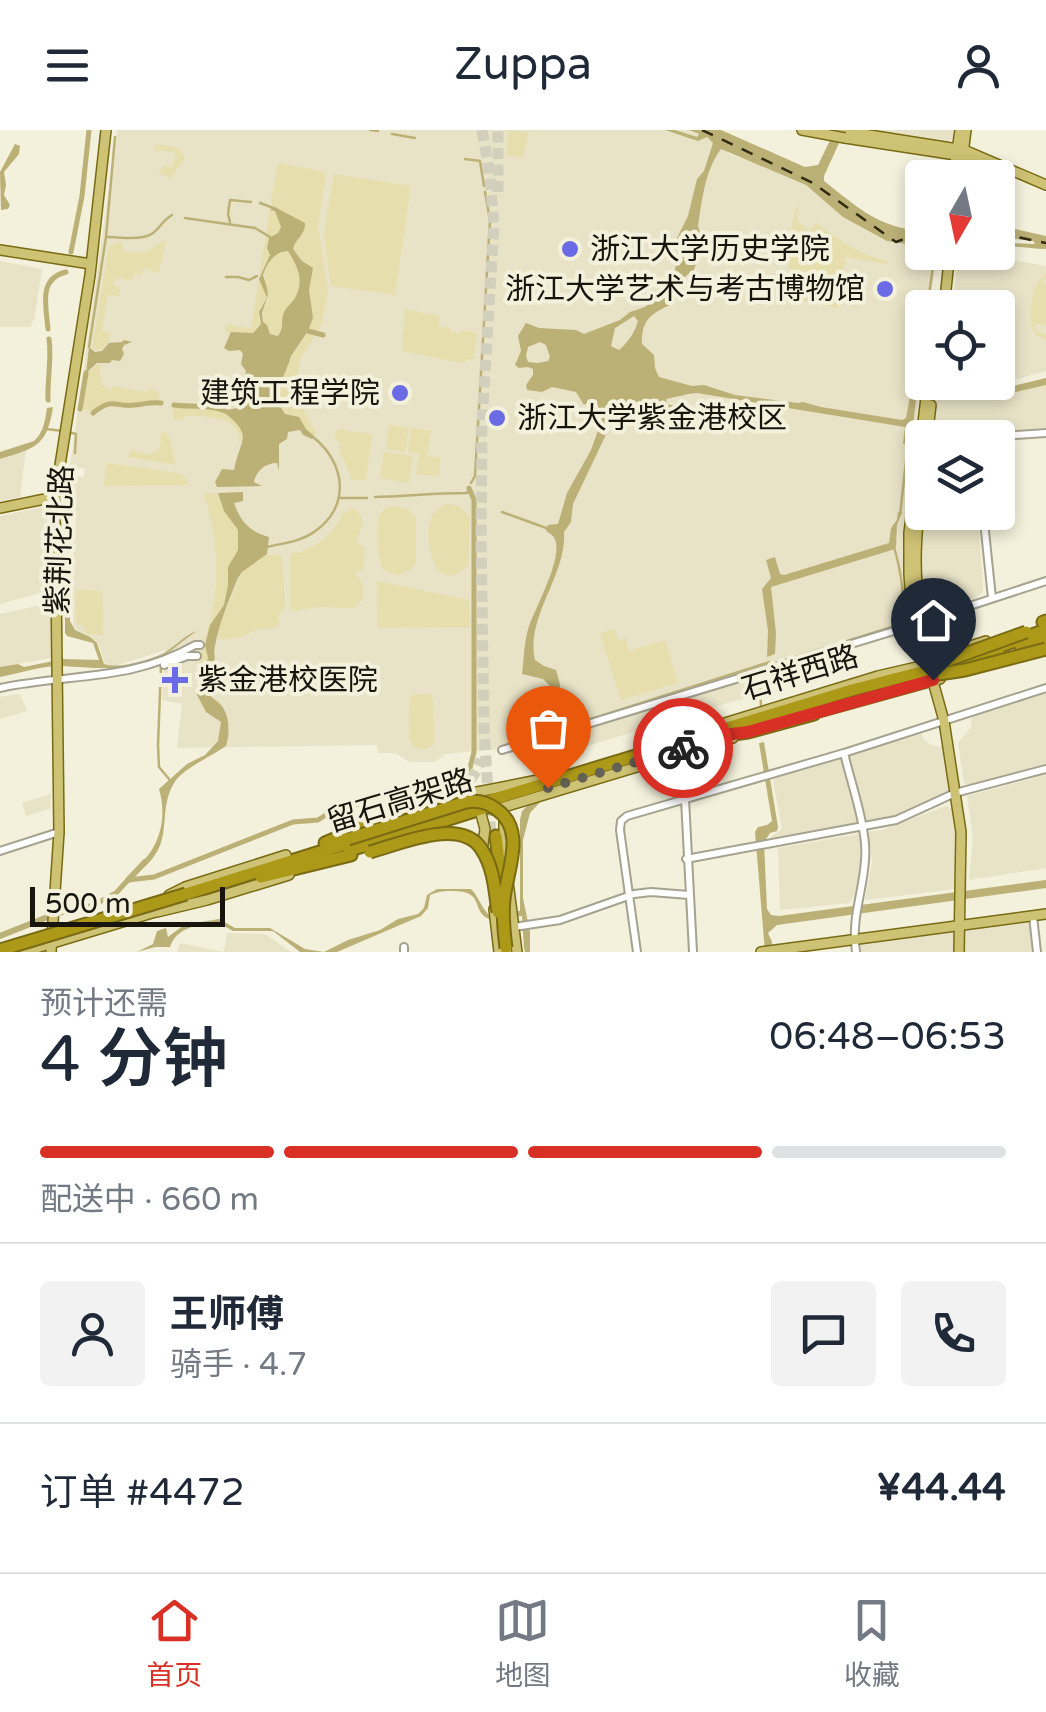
<!DOCTYPE html>
<html lang="zh">
<meta charset="utf-8">
<style>
body{margin:0;font-family:"Varela Round","Noto Sans SC",sans-serif;background:#f2f2f3;color:#1f2937;height:100vh;display:flex;flex-direction:column;font-size:38px;white-space:nowrap}
*{box-sizing:border-box;margin:0}
p{font-size:32px;color:#747a83}
.icon{flex:none;width:55px;height:55px;fill:none;stroke:currentColor;stroke-width:2;stroke-linecap:round;stroke-linejoin:round}
.map{position:relative;height:822px;overflow:hidden}
.side{display:flex;flex-direction:column;background:#fff;flex:1}
.side>*{flex:none}
.needle{width:65px;rotate:189deg}
.controls{position:absolute;left:905px;top:30px;display:grid;gap:20px}
.controls a{display:grid;place-items:center;width:110px;height:110px;border-radius:10px;background:#fff;box-shadow:0 5px 15px #0003;font-size:50px}
.scale{position:absolute;left:30px;bottom:25px;width:195px;box-sizing:border-box;padding-left:10px;border:5px solid #17150e;border-top:0;font-size:28px;line-height:35px;white-space:nowrap;color:#17150e;-webkit-text-stroke:8px #f3f0db;paint-order:stroke}
.pin{position:absolute;display:grid;place-items:center;width:85px;height:85px;color:#fff;margin:-102px -42px;border-radius:50% 50% 50% 0;rotate:-45deg;box-shadow:0 0 10px #0007}
.pin .icon{rotate:45deg}
.courier{position:absolute;display:grid;place-items:center;width:100px;height:100px;margin:-50px;border:8px solid #d93025;border-radius:50%;background:#fff;color:#222;box-shadow:0 2px 12px #0007}
.headline em{font-style:normal;font-weight:600}
.headline div{display:flex;flex-direction:column-reverse}
.headline{display:flex;align-items:center;justify-content:space-between;height:170px;padding:0 40px}
h1{font-size:65px;font-weight:600;line-height:75px}
.bar{display:grid;grid-template-columns:repeat(4,1fr);gap:15px 10px;align-content:center;height:120px;padding:0 40px}
.bar i{height:12px;border-radius:8px;background:#e0e1e3}
.bar .current{background:#d93025}
.bar p{grid-column:span 4}
.line{display:flex;align-items:center;gap:25px;padding:0 40px;border-top:2px solid #e0e1e3}
.line div{flex:1}
.round{display:grid;place-items:center;flex:none;width:105px;height:105px;border-radius:10px;background:#f2f2f3}
header{display:flex;justify-content:space-between;align-items:center;height:130px;padding:0 40px;background:#fff;font-size:45px;font-weight:600}
.tab-bar{display:flex;justify-content:space-around;align-items:center;height:140px;border-top:2px solid #e0e1e3;background:#fff;font-size:28px;color:#747a83}
.tab-bar a{display:grid;justify-items:center;gap:5px}
.tab-bar .current{color:#d93025}
.map>svg:first-child{display:block}
</style>
<header><svg class="icon" aria-label="menu" viewBox="0 0 24 24"><path d="M4 6h16M4 12h16M4 18h16"/></svg>Zuppa<svg class="icon" aria-label="person" viewBox="0 0 24 24"><circle cx="12" cy="8" r="4"/><path d="M4 21q1-7 8-7t8 7"/></svg></header>
<div class="map">
<svg width="1046" height="822" viewBox="0 0 1046 822">
<rect width="100%" height="100%" fill="#f3f0db"/>
<g fill="#e8e3c7">
<polygon points="117,0 689,0 711,9 731,25 768,37 806,55 843,87 913,115 922,113 922,122 936,123 930,177 922,178 922,240 913,316 922,316 922,382 978,383 983,459 982,463 979,466 911,491 907,495 498,619 445,624 435,632 409,632 395,623 378,623 377,615 177,618 182,574 162,570 166,520 114,536 105,534 99,515 93,509 73,498 73,398 76,396 75,370 63,365 64,352 69,345 84,347 85,339 70,336"/>
<polygon points="874,0 954,0 953,8 948,12"/>
<polygon points="1008,129 1046,136 1046,241 1002,253 991,253 998,252 998,178 952,178 958,131"/>
<polygon points="0,131 42,139 34,191 32,191 31,197 0,197"/>
<polygon points="1046,255 1046,298 939,304 931,301 936,265 943,260 995,267"/>
<polygon points="26,319 20,367 0,371 0,327"/>
<polygon points="47,376 48,461 0,474 0,386"/>
<polygon points="41,475 45,475 50,481 52,528 0,537 0,484"/>
<polygon points="750,549 751,566 555,626 558,612 564,604"/>
<polygon points="1046,560 1046,635 971,655 964,653 958,613 971,597 972,583"/>
<polygon points="20,564 27,581 0,589 0,567"/>
<polygon points="921,604 924,610 931,615 945,617 952,660 895,687 864,692 847,626"/>
<polygon points="842,625 858,693 771,710 771,707 782,699 772,646"/>
<polygon points="1046,645 1046,738 969,750 973,709 967,666"/>
<polygon points="51,664 50,679 26,686 22,673"/>
<polygon points="946,676 953,679 959,723 956,759 865,770 872,733 871,720 867,702 882,700"/>
<polygon points="859,704 861,733 857,759 850,773 780,780 778,718"/>
<polygon points="1025,791 1032,794 1035,822 861,822 861,815 864,812"/>
<polygon points="227,803 265,804 291,822 177,822 180,813 224,822"/>
</g>
<g fill="#e6deac">
<polygon points="509,0 529,3 523,27 509,26 506,23"/>
<polygon points="157,14 178,18 185,28 170,49 159,42 163,36 173,37 175,23 158,20 156,22 154,21"/>
<path d="M278,33L326,42L318,97L328,161L321,196L301,227L296,249L298,270L316,303L314,306L285,284L277,270C279,254 287,241 291,226L308,201L313,188L306,134L293,119L296,110L304,101L292,86L273,76L271,72Z"/>
<polygon points="334,44 411,56 395,165 331,156 324,103"/>
<path d="M796,76L798,77L797,91L810,100L816,93C839,110 859,125 888,131V134L846,127L838,178L800,170C781,142 790,106 796,76Z"/>
<polygon points="270,80 275,80 281,96 278,103 269,108 267,118 270,125 260,148 267,168 259,190 261,194 253,203 231,202 229,205 225,201 226,195 251,198"/>
<path d="M166,110L159,142L156,143L146,138L142,140L141,145L134,144L133,150L115,148L113,156L120,157L119,166L108,165L102,201L110,203L108,212L101,220H96L92,217L109,117L119,111L123,114V120C145,127 148,120 166,110Z"/>
<path d="M287,121C297,135 305,150 295,168C292,173 287,176 284,182C281,191 283,198 278,206L270,204L267,195L263,192V179L269,171C264,148 259,127 287,121Z"/>
<path d="M1046,143V148L1041,153L1046,154V195L1034,194L1037,201L1046,205V210L1035,204C1026,186 1031,156 1046,143Z"/>
<polygon points="405,179 439,186 438,196 450,198 450,202 461,204 462,200 477,203 474,228 461,233 402,221"/>
<path d="M99,234L101,236C99,246 100,257 111,262L112,256L146,262L148,259L158,261L160,272C149,271 144,273 134,274C115,277 111,264 93,282L82,279L87,243Z"/>
<path d="M172,276C183,278 216,277 223,281C227,284 237,294 241,298V314L239,313C242,285 204,286 184,286L183,290H174Z"/>
<polygon points="389,295 409,298 405,322 386,319"/>
<polygon points="411,298 431,301 427,326 441,328 439,346 416,344 419,324 408,322"/>
<polygon points="338,299 372,304 366,350 352,350 351,347 340,322 340,313 334,307"/>
<polygon points="161,302 168,304 176,335 129,327 130,320 150,325 160,318"/>
<polygon points="384,322 413,326 409,353 380,348"/>
<polygon points="107,333 183,344 189,355 104,356"/>
<path d="M206,363H218L224,381L238,400V420L227,443L228,455L224,475L211,492L208,528L200,542L197,539C202,518 210,497 213,476C220,439 216,401 204,365Z"/>
<path d="M443,375C456,373 463,377 470,389L468,435C435,470 422,409 432,386C435,380 438,379 443,375Z"/>
<path d="M392,376L408,379L416,389V432L412,439L398,445L383,440C378,430 375,399 379,387C382,379 385,379 392,376Z"/>
<path d="M351,379L357,380C367,392 361,399 356,411L365,419L363,439L355,443L363,454V470L354,478L319,477L290,481V425C317,417 333,407 344,381L347,382Z"/>
<polygon points="267,424 282,426 285,475 284,479 278,487 280,495 276,495 276,498 258,499 241,507 218,510 219,497 242,442"/>
<polygon points="377,451 469,470 470,497 378,498"/>
<polygon points="76,460 102,461 103,505 86,504 84,496 76,494"/>
<polygon points="614,499 618,510 625,509 629,521 665,510 678,553 621,570 600,503"/>
<path d="M415,564H430L433,569C432,583 436,602 433,615L425,619L415,618L409,609L410,567Z"/>
</g>
<g fill="#bbb177" fill-rule="evenodd">
<path d="M665,0H675L697,7L699,4L689,0H721L805,37L818,35L835,0H845L824,46V51C857,77 879,98 922,101V113L913,115L887,111L843,87L806,55L721,19C705,40 702,70 698,96L700,102L691,118L697,130L694,140L683,148L674,173C653,183 641,188 642,214L654,225L655,238L659,247L692,256L704,255L735,265L798,273L803,272L821,277L902,290L906,288L912,256L917,245H922V252L961,253L1001,259L1046,248V255L995,267L955,261L939,264L937,258L921,257L916,269L911,315L903,314L905,297L697,263C685,264 677,267 666,269L667,274L675,276L673,280L621,273L573,374L571,392L564,402C567,445 525,487 535,530L544,536L556,540L560,554V593L557,599L558,610L550,617L546,631L547,642L543,669L530,683L523,710V768L530,802V822H525L524,818L522,786C513,786 498,792 489,789C471,782 485,761 454,761C445,761 439,761 430,765L428,778L421,786L337,822H300L273,801H233L217,792C198,794 176,798 170,817H155L137,822L153,814L157,801L166,798L168,807L184,795L219,789L235,798H270L305,819L324,822L348,810L380,800L398,789L418,784L424,778L427,765L437,759H471C477,764 481,777 489,785L520,781V690L522,681L529,674L535,647L541,639L542,620L549,613L554,580L552,558L543,549L522,544C524,529 524,511 529,496C536,477 560,433 556,413C554,405 552,405 546,401L548,395L558,394L567,363L591,320L602,289L599,284L598,275L590,271L584,275L576,262L552,257L542,262L527,260L526,255L533,245V239L528,237L519,238L515,235L521,221L518,206L526,193L539,198L576,200L584,204L620,190L630,182L645,177L655,168L666,166L675,140L678,120L677,108L688,86L697,49L704,41L713,13L707,7L698,11ZM634,186L638,191C634,204 628,212 619,220L611,216L615,198ZM540,212L546,215L550,227L548,231L538,233L528,232L526,226L528,217Z"/>
<polygon points="15,14 20,16 19,24 4,42 6,55 4,65 10,75 8,79 1,80 0,42"/>
<path d="M273,76L305,93C306,104 295,109 293,119L302,131L313,138L309,160L313,188L308,201L291,226C287,241 278,254 277,271L285,284L299,287L306,299L314,306L312,309L303,305L300,300L288,302L287,309L279,314V341L277,333C265,333 256,341 254,352L262,356L217,357L215,352L222,339L234,340C240,308 254,307 225,283L226,280L238,278L246,241L241,234L243,224L240,220L229,221L224,218L231,202L253,203L261,194L259,182L267,168L259,149L270,125L267,118L269,108L278,103L281,97L275,81L270,80ZM288,121C297,136 305,150 295,168C292,173 287,176 284,182C280,191 285,196 278,206L270,204L267,195L263,192L262,183C268,163 271,169 263,145C267,133 274,122 288,121Z"/>
<path d="M998,95L1046,106V119C1029,119 1013,114 998,119V116L1012,113L1035,114L1033,111L998,107Z"/>
<polygon points="124,210 132,212 124,215 122,219 124,224 120,231 112,230 110,233 97,233 86,243 89,217 95,222 102,221 109,213 122,212"/>
<path d="M53,277C47,316 36,318 0,329V322L34,311C44,302 45,290 47,278Z"/>
<path d="M243,362V371L234,373C240,391 250,402 269,407L267,424L242,442L238,448C229,469 219,494 215,516C213,524 216,524 214,532C212,542 208,551 207,563C211,567 216,570 220,574C230,584 230,604 226,616C212,626 182,639 174,653C156,683 176,712 142,739L139,735C161,716 167,686 159,659L187,634L205,625L218,611L221,592L206,582L197,565L202,542L208,528L205,515L210,495L224,475L228,455V437L238,420V400L224,381L218,363Z"/>
<path d="M66,366L68,367L64,392L66,425L70,435V491L75,500L90,507L97,513L104,534C119,539 147,531 162,524C175,517 184,505 197,501C184,509 172,522 158,528C128,542 94,538 63,536C43,535 20,543 0,547V537L18,534L24,537L63,529L99,530L93,513L67,506L65,503V437L63,392Z"/>
<polygon points="898,382 902,382 897,395 896,417 892,420 771,457 776,503 775,524 767,527 768,501 762,459 771,448 766,430 775,427 780,444 784,445 889,413 891,398 897,390"/>
<polygon points="764,612 778,697 777,701 770,703 764,712 767,779 771,785 779,786 1046,750 1046,758 777,795 768,803 772,812 771,822 765,822 755,702 758,697 767,695 772,691 759,613"/>
</g>
<g fill="none" stroke-linecap="round" stroke-linejoin="round">
<g stroke="#bbb177" stroke-width="2.5">
<polyline points="370,0 378,1"/>
<polyline points="392,4 415,8"/>
<polyline points="465,29 480,31 484,56"/>
<polyline points="260,73 271,77"/>
<polyline points="185,88 255,98 270,107"/>
<polyline points="230,92 228,84 230,70 251,72"/>
<path d="M107,107C120,107 142,111 153,103C160,98 163,90 172,85"/>
<polyline points="226,147 238,147 249,150 257,146"/>
<polyline points="927,178 933,137"/>
<polyline points="89,217 106,107 115,7"/>
<polyline points="918,247 922,207"/>
<polyline points="46,299 63,301"/>
<polyline points="68,302 76,304 75,323"/>
<polyline points="471,353 475,346 490,90 485,62"/>
<path d="M375,367C406,366 435,363 467,363L469,358"/>
<polyline points="339,368 367,368"/>
<polyline points="474,370 476,371"/>
<polyline points="502,382 549,399"/>
<polyline points="900,385 908,314"/>
<path d="M267,417C283,413 300,412 314,402C351,377 346,333 313,307"/>
<polyline points="161,536 158,615 159,637 169,649"/>
<path d="M765,537L901,494C907,474 900,437 894,417"/>
<polyline points="760,542 761,579"/>
<polyline points="560,596 566,597 770,532"/>
</g>
<g stroke="#bbb177" stroke-width="5">
<polyline points="71,122 82,66 89,0"/>
<path d="M48,199C46,175 38,149 66,142"/>
<polyline points="308,201 323,205"/>
<path d="M48,270C47,249 52,230 49,209"/>
<path d="M174,275C189,277 214,275 225,281"/>
<polyline points="80,279 86,243"/>
<path d="M93,283C115,266 113,278 135,275C145,274 150,272 161,273"/>
<polyline points="56,784 94,775 116,763 128,750 154,747 293,692 318,690 329,683 374,669 411,653 454,648 470,638 474,622 474,370 469,358"/>
</g>
<g stroke="#bbb177" stroke-width="6">
<polyline points="128,750 145,732"/>
<polyline points="0,806 50,786"/>
</g>
<g stroke="#302b10" stroke-width="2.5" stroke-dasharray="12 10" stroke-linecap="butt">
<polyline points="702,0 813,53 896,112 904,109 922,108"/>
<polyline points="998,103 1046,113"/>
</g>
<g stroke="#d2cfbc" stroke-width="11" stroke-dasharray="11 5.5" stroke-linecap="butt">
<polyline points="482,0 490,47 494,96 482,290 481,406 484,600 491,707"/>
<polyline points="498,62 498,0"/>
<path d="M443,669C462,660 475,649 481,629"/>
</g>
<g stroke="#a5a28f" stroke-width="10">
<g id="minor">
<polyline points="970,308 1046,303"/>
<polyline points="983,382 992,468"/>
<polyline points="924,491 1046,451"/>
<polyline points="164,535 187,526 197,526"/>
<path d="M0,558C70,543 130,552 195,515H200"/>
<polyline points="502,620 917,494"/>
<path d="M844,623C851,653 868,700 865,730C863,763 851,787 856,822"/>
<polyline points="685,669 693,822"/>
<polyline points="0,721 59,702"/>
<polyline points="686,729 896,690 955,663 1046,639"/>
<polyline points="1033,786 1037,822"/>
<polyline points="514,797 560,790 634,764 651,762 689,765"/>
<polyline points="404,822 404,817"/>
<polyline points="637,822 620,700 621,691 627,686 844,623 1046,558"/>
</g>
</g>
<g stroke="#786b14" stroke-width="12">
<g id="major">
<polyline points="802,0 829,5"/>
<polyline points="838,0 964,20 1046,55"/>
<polyline points="845,8 956,25 998,41"/>
<polyline points="953,48 960,0"/>
<polyline points="960,48 966,0"/>
<polyline points="0,120 91,134"/>
<polyline points="944,178 950,122"/>
<polyline points="928,252 909,403 909,444 911,472 944,591 961,702 959,822"/>
<polyline points="927,308 931,275"/>
<path d="M922,350C918,391 912,435 920,476C923,494 929,512 933,530"/>
<polyline points="0,378 55,367"/>
<polyline points="810,585 940,549"/>
<polyline points="692,603 878,546 934,533 942,525 986,511"/>
<polyline points="437,674 472,663 538,650"/>
<polyline points="494,680 733,608"/>
<polyline points="481,684 485,699 482,721"/>
<polyline points="504,686 504,720 517,822"/>
<polyline points="169,765 185,757 286,725"/>
<polyline points="494,779 499,822"/>
<polyline points="157,782 207,770 289,745"/>
<polyline points="23,822 162,780"/>
<polyline points="51,822 59,702 55,367 90,145 106,0"/>
<polyline points="761,822 1046,784"/>
</g>
</g>
<g stroke="#786b14" stroke-width="15">
<g id="highway">
<polyline points="1043,492 1046,491"/>
<polyline points="1021,517 1046,510"/>
<polyline points="989,520 1046,500"/>
<polyline points="965,535 999,524"/>
<polyline points="726,605 748,602 814,584"/>
<polyline points="481,673 852,560 925,541"/>
<polyline points="496,706 503,767"/>
<polyline points="325,713 377,691 443,669"/>
<polyline points="350,720 490,676"/>
<polyline points="261,747 351,725"/>
<polyline points="186,764 358,710"/>
</g>
</g>
<use href="#minor" stroke="#fff" stroke-width="6"/>
<use href="#major" stroke="#cec274" stroke-width="9"/>
<use href="#highway" stroke="#ad9918" stroke-width="11"/>
<g stroke="#786b14" stroke-width="12" stroke-linecap="butt">
<polyline id="major-bridge" points="829,5 845,8"/>
</g>
<g stroke="#786b14" stroke-width="15" stroke-linecap="butt">
<g id="highway-bridge">
<polyline points="925,541 940,533 1026,502"/>
<polyline points="926,546 965,540 1046,519"/>
<path d="M348,709L466,672C477,670 487,672 496,679C527,700 507,740 504,769C502,785 504,802 506,818"/>
<path d="M370,722C400,714 462,686 482,720C494,738 495,762 498,782"/>
<polyline points="0,820 186,764"/>
</g>
</g>
<use href="#major-bridge" stroke="#cec274" stroke-width="9"/>
<use href="#highway-bridge" stroke="#ad9918" stroke-width="11"/>
</g>
<g fill="none" stroke-linecap="round" stroke-linejoin="round">
<polyline stroke="#646256" stroke-width="10" stroke-dasharray="0 18" points="548,658 683,618"/>
<polyline stroke="#d93025" stroke-width="12" points="683,618 724,605 748,602 933,550"/>
</g>
<g fill="#6b6ce5" stroke="#f3f0db" stroke-width="4">
<circle cx="570" cy="119" r="10"/>
<circle cx="885" cy="159" r="10"/>
<circle cx="400" cy="263" r="10"/>
<circle cx="497" cy="288" r="10"/>
<path d="M170 535h10v10h10v10h-10v10h-10v-10h-10v-10h10z"/>
</g>
<g text-anchor="middle" dominant-baseline="central" stroke-width="8" stroke-linejoin="round" paint-order="stroke">
<g font-size="30" fill="#17150e" stroke="#f3f0db" text-anchor="start">
<text x="590" y="119">浙江大学历史学院</text>
<text x="865" y="159" text-anchor="end">浙江大学艺术与考古博物馆</text>
<text x="380" y="263" text-anchor="end">建筑工程学院</text>
<text x="517" y="288">浙江大学紫金港校区</text>
<text x="198" y="550">紫金港校医院</text>
</g>
<g font-size="30" fill="#17150e" stroke="#f3f0db">
<text transform="translate(60 410) rotate(-88)">紫荆花北路</text>
<text transform="translate(800 543) rotate(-17)">石祥西路</text>
<text transform="translate(400 671) rotate(-17)">留石高架路</text>
</g>
</g>
</svg>
<div class="controls">
<a><svg class="needle" viewBox="-14 -14 28 28"><path d="M0-13l5 13h-10z" fill="#e53935"/><path d="M0 13l5-13h-10z" fill="#747a83"/></svg></a>
<a><svg class="icon" aria-label="locate" viewBox="0 0 24 24"><circle cx="12" cy="12" r="6"/><path d="M12 2v4M12 18v4M2 12h4M18 12h4"/></svg></a>
<a><svg class="icon" aria-label="layers" viewBox="0 0 24 24"><path d="M12 4l9 5-9 5-9-5zM3 14l9 5 9-5"/></svg></a>
</div>
<div class="scale">500 m</div>
<div class="pin" style="left:548px;top:658px;background:#ea580c"><svg class="icon" aria-label="bag" viewBox="0 0 24 24"><path d="M5 8h14l-1 12H6zM9 8a3 3 0 0 1 6 0"/></svg></div>
<div class="pin" style="left:933px;top:550px;background:#1f2937"><svg class="icon" aria-label="home" viewBox="0 0 24 24"><path d="M3 11l9-7 9 7M6 9v11h12V9"/></svg></div>
<div class="courier" style="left:683px;top:618px"><svg class="icon" aria-label="bike" viewBox="0 0 24 24"><circle cx="6" cy="16" r="4"/><circle cx="18" cy="16" r="4"/><path d="M6 16l4-8h5l3 8M10 8l3 8H6M13 5h3"/></svg></div>
</div>
<section class="side">
<div class="headline"><div><h1>4 分钟</h1><p>预计还需</p></div><em>06:48–06:53</em></div>
<div class="bar"><i class="current"></i><i class="current"></i><i class="current"></i><i></i><p>配送中 · 660 m</p></div>
<div class="line" style="height:180px"><a class="round"><svg class="icon" aria-label="person" viewBox="0 0 24 24"><circle cx="12" cy="8" r="4"/><path d="M4 21q1-7 8-7t8 7"/></svg></a><div><b>王师傅</b><p>骑手 · 4.7</p></div><a class="round"><svg class="icon" aria-label="chat" viewBox="0 0 24 24"><path d="M4 5h16v11H9l-5 4z"/></svg></a><a class="round"><svg class="icon" aria-label="phone" viewBox="0 0 24 24"><path d="M5 4h4l2 5-3 2q2 4 5 5l2-3 5 2v4C11 20 4 13 5 4z"/></svg></a></div>
<div class="line" style="height:130px"><div>订单 #4472</div><b>¥44.44</b></div>
</section>
<nav class="tab-bar">
<a class="current"><svg class="icon" aria-label="home" viewBox="0 0 24 24"><path d="M3 11l9-7 9 7M6 9v11h12V9"/></svg>首页</a>
<a><svg class="icon" aria-label="map" viewBox="0 0 24 24"><path d="M3 6l6-2 6 2 6-2v14l-6 2-6-2-6 2zM9 4v14M15 6v14"/></svg>地图</a>
<a><svg class="icon" aria-label="saved" viewBox="0 0 24 24"><path d="M7 4h10v16l-5-4-5 4z"/></svg>收藏</a>
</nav>
